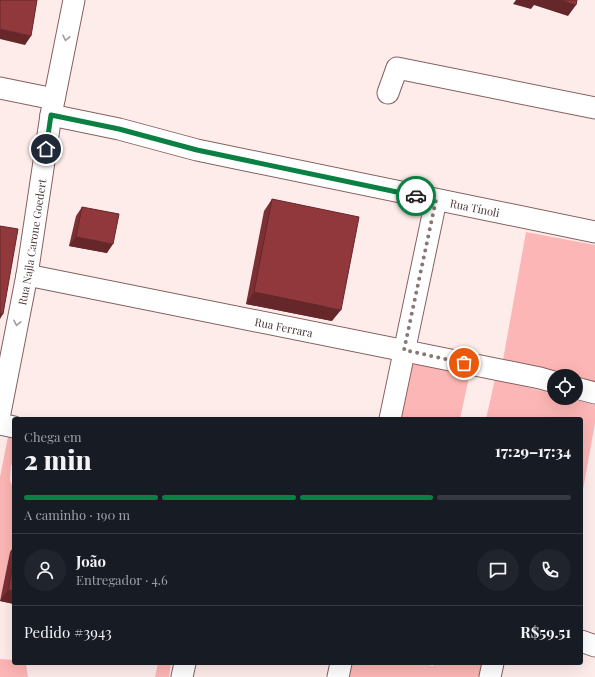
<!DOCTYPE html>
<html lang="pt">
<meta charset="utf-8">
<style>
body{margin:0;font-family:"Playfair Display",serif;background:#20242c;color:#f1f3f6;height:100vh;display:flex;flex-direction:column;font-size:15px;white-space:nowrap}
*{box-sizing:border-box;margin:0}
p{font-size:13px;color:#9ea1a6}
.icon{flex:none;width:22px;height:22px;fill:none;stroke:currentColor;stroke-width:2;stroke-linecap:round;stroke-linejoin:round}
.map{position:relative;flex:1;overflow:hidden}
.panel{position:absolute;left:12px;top:417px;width:571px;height:248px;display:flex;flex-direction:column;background:#171b24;border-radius:4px;box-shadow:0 4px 16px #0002}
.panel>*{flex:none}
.controls{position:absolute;left:547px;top:369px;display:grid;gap:8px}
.controls a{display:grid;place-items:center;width:36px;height:36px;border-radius:50%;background:#171b24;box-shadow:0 4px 16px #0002;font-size:20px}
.pin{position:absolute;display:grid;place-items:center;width:34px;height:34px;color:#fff;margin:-17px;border:2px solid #fff;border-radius:50%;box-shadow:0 1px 4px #0007}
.courier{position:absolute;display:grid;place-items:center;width:40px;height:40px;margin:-20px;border:3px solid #0b8043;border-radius:50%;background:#fff;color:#222;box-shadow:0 1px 5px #0007}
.overview em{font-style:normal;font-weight:800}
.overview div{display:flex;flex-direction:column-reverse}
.overview{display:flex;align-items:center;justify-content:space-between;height:68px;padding:0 12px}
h1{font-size:26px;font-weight:800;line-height:30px}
.bar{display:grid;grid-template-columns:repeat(4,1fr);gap:6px 4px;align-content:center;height:48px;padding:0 12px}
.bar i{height:5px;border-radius:3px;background:#363941}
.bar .active{background:#0b8043}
.bar p{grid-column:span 4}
.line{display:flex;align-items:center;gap:10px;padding:0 12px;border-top:1px solid #363941}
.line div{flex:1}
.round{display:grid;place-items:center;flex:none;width:42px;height:42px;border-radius:21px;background:#20242c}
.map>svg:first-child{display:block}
</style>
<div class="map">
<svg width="595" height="677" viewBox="0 0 595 677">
<rect width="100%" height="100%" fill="#feeceb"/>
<g fill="#fcb6b5">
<polygon points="526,232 595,245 595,388 576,382 576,376 561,376 550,371 503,360"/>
<polygon points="412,362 466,373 469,377 460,419 400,419"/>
<polygon points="495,379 554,394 554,398 568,398 595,405 595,423 581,501 581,419 486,419"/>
<polygon points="8,437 14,439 14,462 11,466 10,480 14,491 14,551 10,552 0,600 0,477"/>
<polygon points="0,659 14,660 14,663 26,664 28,677 0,677"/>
<polygon points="158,663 171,663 169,677 155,677"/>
<polygon points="352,663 419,663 433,666 434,663 485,663 482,677 349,677"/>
</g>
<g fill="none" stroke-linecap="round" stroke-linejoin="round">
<g stroke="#866060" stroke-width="23">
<g id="minor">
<polyline points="0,88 54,99"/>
<polyline points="388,93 397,68 595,108"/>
<path id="s1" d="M51,115L119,129L197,150L595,232"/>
<path id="s2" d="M27,275L540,378L554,382"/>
<polyline points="576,388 595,393"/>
<path id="s3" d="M0,413L27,275L51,115L74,0"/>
<polyline points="390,419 436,200"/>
<polyline points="0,424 14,427"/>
<polyline points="581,641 595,646"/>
<polyline points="182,677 185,663"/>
<polyline points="338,677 341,663"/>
<polyline points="490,677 493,663"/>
</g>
</g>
<use href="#minor" stroke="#fff" stroke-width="21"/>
</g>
<g fill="#7c3034">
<polygon points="272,199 332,321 246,304 264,211"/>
<polygon points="82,207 107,253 69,246 76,216"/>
<polygon points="14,546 14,604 0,601 10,552"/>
</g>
<g fill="#65272a">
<polygon points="516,0 560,0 576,5 568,16 534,5 531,9 513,4"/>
<polygon points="0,29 31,36 25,45 0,39"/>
<polygon points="76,237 113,244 107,253 69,246"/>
<polygon points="254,292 341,310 332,321 246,304"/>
<polygon points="0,314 3,314 0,319"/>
<polygon points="8,590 14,591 14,604 0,601"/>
</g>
<g fill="#90383c" stroke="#65272a">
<polygon points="0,0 37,0 31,36 0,29"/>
<polygon points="560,0 577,0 576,5"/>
<polygon points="272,199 359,217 341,310 254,292"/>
<polygon points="82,207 119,214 113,244 76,237"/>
<polygon points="0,226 18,229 3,314 0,314"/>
<polygon points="14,560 14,591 8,590"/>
</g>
<defs><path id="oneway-chevron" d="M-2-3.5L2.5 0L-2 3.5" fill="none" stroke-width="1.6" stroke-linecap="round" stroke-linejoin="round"/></defs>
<g stroke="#a49c9b">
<use href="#oneway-chevron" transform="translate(66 38) rotate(102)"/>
<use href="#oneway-chevron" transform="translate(17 323) rotate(102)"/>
</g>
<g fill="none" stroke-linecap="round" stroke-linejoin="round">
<polyline stroke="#887776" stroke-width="4" stroke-dasharray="0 7.2" points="416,196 436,200 404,350 464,363"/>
<polyline stroke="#0b8043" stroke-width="5" points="46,149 51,115 119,129 197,150 416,196"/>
</g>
<g text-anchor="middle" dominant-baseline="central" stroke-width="4" stroke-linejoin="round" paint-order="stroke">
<g font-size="11" fill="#493837" stroke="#feeceb">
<text stroke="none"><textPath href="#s1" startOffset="434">Rua Tínoli</textPath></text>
<text stroke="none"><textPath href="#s3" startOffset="174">Rua Najla Carone Goedert</textPath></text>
<text stroke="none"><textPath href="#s2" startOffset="262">Rua Ferrara</textPath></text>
</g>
</g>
</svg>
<div class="controls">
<a><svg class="icon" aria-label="locate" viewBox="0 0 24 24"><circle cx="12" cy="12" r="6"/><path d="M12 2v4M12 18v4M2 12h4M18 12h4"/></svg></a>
</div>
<div class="pin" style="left:464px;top:363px;background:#ea580c"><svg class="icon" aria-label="bag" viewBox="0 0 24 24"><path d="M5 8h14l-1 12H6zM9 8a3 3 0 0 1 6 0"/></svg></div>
<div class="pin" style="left:46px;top:149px;background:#1f2937"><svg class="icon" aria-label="home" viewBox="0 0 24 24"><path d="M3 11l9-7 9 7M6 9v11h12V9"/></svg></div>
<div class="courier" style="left:416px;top:196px"><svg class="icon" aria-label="car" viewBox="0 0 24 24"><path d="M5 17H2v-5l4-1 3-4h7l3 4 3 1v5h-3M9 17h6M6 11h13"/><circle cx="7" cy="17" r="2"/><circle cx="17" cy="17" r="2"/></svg></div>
<section class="panel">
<div class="overview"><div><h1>2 min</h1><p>Chega em</p></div><em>17:29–17:34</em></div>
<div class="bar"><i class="active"></i><i class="active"></i><i class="active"></i><i></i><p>A caminho · 190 m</p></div>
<div class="line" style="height:72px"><a class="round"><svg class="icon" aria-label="person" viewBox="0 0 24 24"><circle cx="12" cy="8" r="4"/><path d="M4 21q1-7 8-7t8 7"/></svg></a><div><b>João</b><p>Entregador · 4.6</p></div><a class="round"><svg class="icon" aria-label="chat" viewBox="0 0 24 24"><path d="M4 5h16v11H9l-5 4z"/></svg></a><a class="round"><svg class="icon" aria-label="phone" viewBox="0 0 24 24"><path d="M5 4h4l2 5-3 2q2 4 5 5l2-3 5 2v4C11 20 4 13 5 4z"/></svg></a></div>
<div class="line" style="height:52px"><div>Pedido #3943</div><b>R$59.51</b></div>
</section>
</div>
